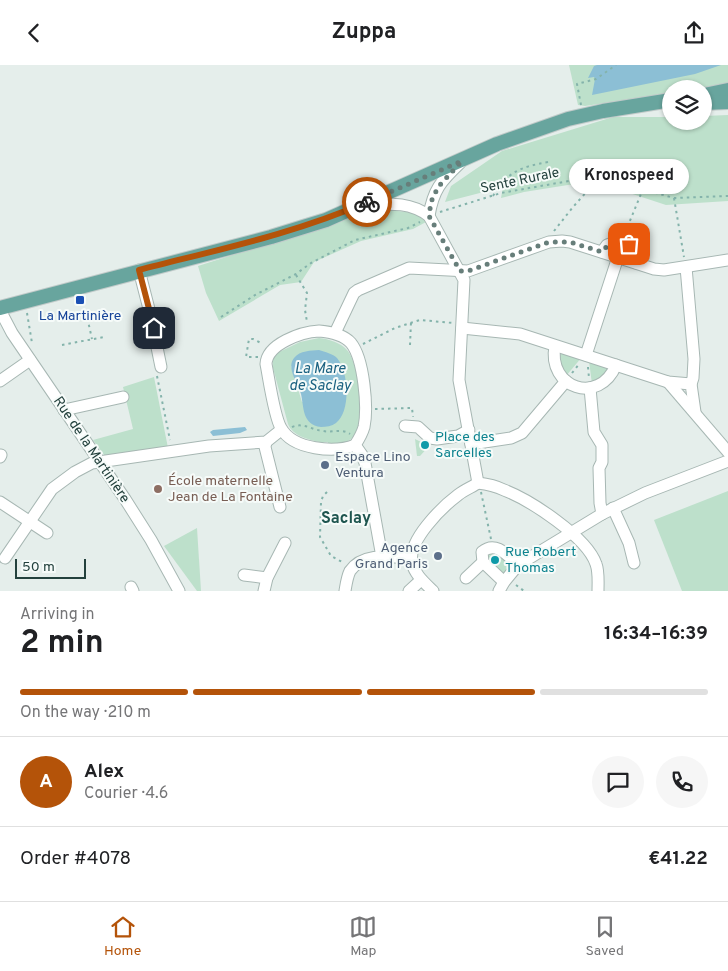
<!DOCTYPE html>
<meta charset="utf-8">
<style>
body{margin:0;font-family:Overpass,sans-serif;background:#f6f6f6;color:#202124;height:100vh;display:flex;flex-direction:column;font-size:19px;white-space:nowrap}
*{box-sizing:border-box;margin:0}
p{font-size:16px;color:#757577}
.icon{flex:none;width:28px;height:28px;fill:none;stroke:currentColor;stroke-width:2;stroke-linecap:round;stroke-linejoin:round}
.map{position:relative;height:526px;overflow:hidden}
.panel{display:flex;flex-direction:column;background:#fff;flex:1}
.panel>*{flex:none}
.controls{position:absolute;left:662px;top:15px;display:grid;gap:10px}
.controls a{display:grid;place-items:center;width:50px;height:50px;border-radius:50%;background:#fff;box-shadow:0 1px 4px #0004;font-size:25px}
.scale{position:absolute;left:15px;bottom:12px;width:71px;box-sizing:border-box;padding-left:5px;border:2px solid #23413d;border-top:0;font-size:14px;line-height:18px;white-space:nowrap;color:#23413d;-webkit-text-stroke:4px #f6fbf9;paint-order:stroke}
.pin{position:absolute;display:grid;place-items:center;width:42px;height:42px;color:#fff;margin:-21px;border-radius:10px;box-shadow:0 2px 8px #0006}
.courier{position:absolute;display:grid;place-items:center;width:50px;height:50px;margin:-25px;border:4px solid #b45309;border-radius:50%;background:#fff;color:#222;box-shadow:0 1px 6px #0007}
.bubble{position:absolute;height:35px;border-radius:18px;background:#fff;box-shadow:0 1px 4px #0004;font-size:16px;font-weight:700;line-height:35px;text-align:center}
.overview em{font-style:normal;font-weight:700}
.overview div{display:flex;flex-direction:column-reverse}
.overview{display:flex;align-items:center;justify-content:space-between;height:85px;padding:0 20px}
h1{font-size:32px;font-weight:700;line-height:38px}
.bar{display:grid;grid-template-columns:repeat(4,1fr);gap:8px 5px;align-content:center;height:60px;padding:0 20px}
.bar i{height:6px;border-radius:4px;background:#e0e0e0}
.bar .selected{background:#b45309}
.bar p{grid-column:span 4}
.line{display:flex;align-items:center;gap:12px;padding:0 20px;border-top:1px solid #e0e0e0}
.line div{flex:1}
.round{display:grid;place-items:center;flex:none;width:52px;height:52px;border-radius:26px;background:#f6f6f6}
header{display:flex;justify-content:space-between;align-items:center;height:65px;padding:0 20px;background:#fff;font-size:22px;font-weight:700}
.tabs{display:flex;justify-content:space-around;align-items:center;height:70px;border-top:1px solid #e0e0e0;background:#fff;font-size:14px;color:#757577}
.tabs a{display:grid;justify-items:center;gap:2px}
.tabs .selected{color:#b45309}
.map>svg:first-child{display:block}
</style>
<header><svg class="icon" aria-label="back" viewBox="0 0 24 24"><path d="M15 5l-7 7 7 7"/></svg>Zuppa<svg class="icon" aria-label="share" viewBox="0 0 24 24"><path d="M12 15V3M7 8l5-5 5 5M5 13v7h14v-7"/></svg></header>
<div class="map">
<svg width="728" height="526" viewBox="0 0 728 526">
<rect width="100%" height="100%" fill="#e5eeeb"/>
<g fill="#bde0cb" fill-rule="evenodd">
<polygon points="569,0 728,0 728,19 698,24 671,24 671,28 585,41 578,40"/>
<polygon points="728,50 728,136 666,140 593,116 524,127 501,133 503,122 445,137 451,121 502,86 613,52 671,52 671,56 704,56 704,51"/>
<polygon points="388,145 415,148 426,157 413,164 361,176 314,197 301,217 280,220 219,256 206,228 198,201 355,151"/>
<path d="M319,273C329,274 341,278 347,285C360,300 367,361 351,374C345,379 336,378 328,379V377H324L323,378C311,375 293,372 288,359L273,303V292L275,289L300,277ZM291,301H341L346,325L302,337Z"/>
<polygon points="559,286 582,292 566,311 558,303"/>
<polygon points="589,296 613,302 592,319"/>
<polygon points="154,312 168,383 105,391 93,375 133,364 123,322"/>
<polygon points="415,374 429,381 420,391 417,391"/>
<polygon points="728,426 728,526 682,526 654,455"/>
<polygon points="197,463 201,526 197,526 164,481"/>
<polygon points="495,484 513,500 503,512 484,492"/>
</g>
<g fill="#8cbfd5">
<polygon points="597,0 721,0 695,9 592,30 595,14 594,12 588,13 594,1"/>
<path d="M319,285C325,287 333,289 337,293C349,307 351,347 336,358C332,361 326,362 321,362C302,360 304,342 301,329C298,318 286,303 294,293C300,285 311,286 319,285Z"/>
<polygon points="245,362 247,365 240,368 213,371 210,367 213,365"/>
</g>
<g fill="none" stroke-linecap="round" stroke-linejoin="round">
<g stroke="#a7b7b3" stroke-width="13">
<g id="minor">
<path d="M364,140C388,139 409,136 429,151L464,215L459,315L478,418"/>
<path d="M429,151C433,125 441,116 460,98"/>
<path d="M602,187L607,180C627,172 632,178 636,198"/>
<polyline points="686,202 694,294 693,313 691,319"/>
<polyline points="139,205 150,248 161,302"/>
<polyline points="0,245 12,268 125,434 151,475 179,526"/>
<polyline points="462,263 520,269 668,317 691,319 695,347"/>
<path d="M319,266C330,267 343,269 351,278C364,294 368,343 364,362C362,369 359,374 355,380C335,388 293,385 281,363C274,351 269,314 266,299C267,279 301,267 319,266Z"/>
<polyline points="335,268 354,228 358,225 409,203 468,206 549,177 562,176 570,177 654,204 664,205 728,195"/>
<path d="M555,281C547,323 599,341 616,300"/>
<polyline points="586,290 618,192"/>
<polyline points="0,316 30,295"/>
<polyline points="668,317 728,387"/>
<polyline points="590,323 594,367 602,380 602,397 599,403 600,438 602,449"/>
<polyline points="64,345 123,332"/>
<polyline points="405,361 418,362 430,373 437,374 458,371 469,365"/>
<polyline points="266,377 265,382 280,442"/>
<polyline points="471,379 511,373 522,368 566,316"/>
<polyline points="355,380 362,390 365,398 382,492"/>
<polyline points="0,392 1,390"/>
<polyline points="0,437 47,468"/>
<polyline points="613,443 629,478 634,498"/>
<polyline points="5,493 52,424 75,407 92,398 209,381 266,377 281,365"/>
<polyline points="244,510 267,513"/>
<polyline points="466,513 483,497"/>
<path d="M504,517L483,497L482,487C496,475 508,491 518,500"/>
<polyline points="131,522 133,526"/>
<polyline points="264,526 267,513 285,478"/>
<path d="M345,526C346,520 347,512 350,506C363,487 392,492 411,493"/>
<polyline points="409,526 421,515"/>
<path d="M433,526C425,518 415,510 412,498C407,476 442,442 458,430C464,425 472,422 478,418C487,419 496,421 504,425C530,435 587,472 596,499C599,507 598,517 598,526"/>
<polyline points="499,526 504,517 518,500 602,449 645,428 728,396"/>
</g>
</g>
<g stroke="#c1cac9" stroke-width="16">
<g id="major">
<polyline points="704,30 728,25"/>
<polyline points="704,38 728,37"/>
<polyline points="0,243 271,172 326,155 497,79 568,54 603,46 671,35"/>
</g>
</g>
<g stroke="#84b3ab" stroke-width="2" stroke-dasharray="2.5 4" stroke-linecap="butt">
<polyline points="581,40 577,19 596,14 616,0"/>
<path d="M493,131C508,106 521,102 548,97"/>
<polyline points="674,133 684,192"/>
<polyline points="440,147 501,128 586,113 613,116 674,133 728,131"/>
<polyline points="554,166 573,142 598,114"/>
<polyline points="625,168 643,124"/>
<polyline points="296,210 307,228 305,245 307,257"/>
<polyline points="86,247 92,274"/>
<polyline points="27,248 32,278"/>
<polyline points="221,252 255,230 296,209 311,198 355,175 408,163 420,157"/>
<polyline points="363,279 395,263 420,255 453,258"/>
<polyline points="62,280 104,272"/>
<polyline points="410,280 411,257"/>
<polyline points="258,292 246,292 249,274 253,274 263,279"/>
<polyline points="588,302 589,313"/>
<polyline points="572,308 580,298"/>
<polyline points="157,311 170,375"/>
<polyline points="375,344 412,343 413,352"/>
<path d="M292,362C303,357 312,365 323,366C333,368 341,363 350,369"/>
<polyline points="327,427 323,431 321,437 320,472 331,491 344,498"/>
<polyline points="481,427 491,474"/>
<polyline points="516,520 524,526"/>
</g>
<use href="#minor" stroke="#fff" stroke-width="11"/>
<use href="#major" stroke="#68a59e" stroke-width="14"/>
</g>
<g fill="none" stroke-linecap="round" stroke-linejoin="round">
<path stroke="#677e7a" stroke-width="5" stroke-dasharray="0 9" d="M367,137L462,96L438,122L431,137L429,151L460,206H468L549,177H570L602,187C609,177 618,174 629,179"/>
<path stroke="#b45309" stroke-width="6" d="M154,263L139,205C216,185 294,169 367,137"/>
</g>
<rect fill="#1a4fb4" stroke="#f6fbf9" stroke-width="2" x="75" y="230" width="10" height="10" rx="2.5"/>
<g fill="#0f9aa8" stroke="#f6fbf9" stroke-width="2">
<circle cx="425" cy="380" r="5"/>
<circle cx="495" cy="495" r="5"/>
</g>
<g fill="#5c6f8a" stroke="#f6fbf9" stroke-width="2">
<circle cx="325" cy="400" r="5"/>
<circle cx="438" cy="491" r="5"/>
</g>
<circle fill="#8d6e63" stroke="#f6fbf9" stroke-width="2" cx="158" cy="424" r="5"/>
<g text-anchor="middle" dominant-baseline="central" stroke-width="4" stroke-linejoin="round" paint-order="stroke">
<g font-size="14" fill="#23413d" stroke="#f6fbf9">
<text transform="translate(520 116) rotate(-12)">Sente Rurale</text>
<text transform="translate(91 385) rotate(56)">Rue de la Martinière</text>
</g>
<g font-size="14" fill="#164399" stroke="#f6fbf9">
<text x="80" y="251">La Martinière</text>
</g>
<g font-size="14" fill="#0d838f" stroke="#f6fbf9" text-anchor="start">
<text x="435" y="372">Place des<tspan x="435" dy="16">Sarcelles</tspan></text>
<text x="505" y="487">Rue Robert<tspan x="505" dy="16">Thomas</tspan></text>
</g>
<g font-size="14" fill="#4e5e75" stroke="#f6fbf9" text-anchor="start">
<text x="335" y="392">Espace Lino<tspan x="335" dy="16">Ventura</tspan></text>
<text x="428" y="483" text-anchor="end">Agence<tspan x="428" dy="16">Grand Paris</tspan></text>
</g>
<g font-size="14" fill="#785e54" stroke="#f6fbf9" text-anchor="start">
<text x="168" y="416">École maternelle<tspan x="168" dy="16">Jean de La Fontaine</tspan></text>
</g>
<g font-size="15" font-style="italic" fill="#1a6180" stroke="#f6fbf9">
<text x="320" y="304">La Mare<tspan x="320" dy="17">de Saclay</tspan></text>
</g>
<g font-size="16" font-weight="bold" fill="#1e554f" stroke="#f6fbf9">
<text x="346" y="454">Saclay</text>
</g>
</g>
</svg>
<div class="controls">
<a><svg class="icon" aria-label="layers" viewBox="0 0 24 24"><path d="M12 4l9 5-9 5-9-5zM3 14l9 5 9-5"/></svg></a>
</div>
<div class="scale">50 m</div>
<div class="pin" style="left:629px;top:179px;background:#ea580c"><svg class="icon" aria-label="bag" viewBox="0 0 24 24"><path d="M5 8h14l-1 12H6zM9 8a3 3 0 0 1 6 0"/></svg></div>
<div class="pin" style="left:154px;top:263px;background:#1f2937"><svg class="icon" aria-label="home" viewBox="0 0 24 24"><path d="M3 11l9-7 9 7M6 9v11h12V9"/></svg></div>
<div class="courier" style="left:367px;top:137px"><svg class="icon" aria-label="bike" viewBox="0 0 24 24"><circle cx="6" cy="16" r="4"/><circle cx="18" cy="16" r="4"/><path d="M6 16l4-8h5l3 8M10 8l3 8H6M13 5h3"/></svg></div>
<div class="bubble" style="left:569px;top:94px;width:120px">Kronospeed</div>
</div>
<section class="panel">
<div class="overview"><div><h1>2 min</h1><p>Arriving in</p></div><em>16:34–16:39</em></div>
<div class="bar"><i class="selected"></i><i class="selected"></i><i class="selected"></i><i></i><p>On the way · 210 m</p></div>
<div class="line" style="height:90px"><b class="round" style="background:#b45309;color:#fff">A</b><div><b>Alex</b><p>Courier · 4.6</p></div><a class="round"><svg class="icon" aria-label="chat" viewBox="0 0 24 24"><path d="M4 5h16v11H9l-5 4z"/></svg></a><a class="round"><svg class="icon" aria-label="phone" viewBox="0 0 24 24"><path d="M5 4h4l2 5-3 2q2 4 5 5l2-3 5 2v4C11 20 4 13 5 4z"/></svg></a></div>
<div class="line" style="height:65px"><div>Order #4078</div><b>€41.22</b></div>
</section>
<nav class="tabs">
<a class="selected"><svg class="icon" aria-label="home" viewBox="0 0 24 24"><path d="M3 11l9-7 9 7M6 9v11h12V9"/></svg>Home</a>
<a><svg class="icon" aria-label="map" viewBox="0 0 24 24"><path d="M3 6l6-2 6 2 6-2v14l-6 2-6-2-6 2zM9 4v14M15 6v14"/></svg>Map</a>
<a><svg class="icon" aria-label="saved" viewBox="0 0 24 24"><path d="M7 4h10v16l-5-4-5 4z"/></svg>Saved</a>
</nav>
